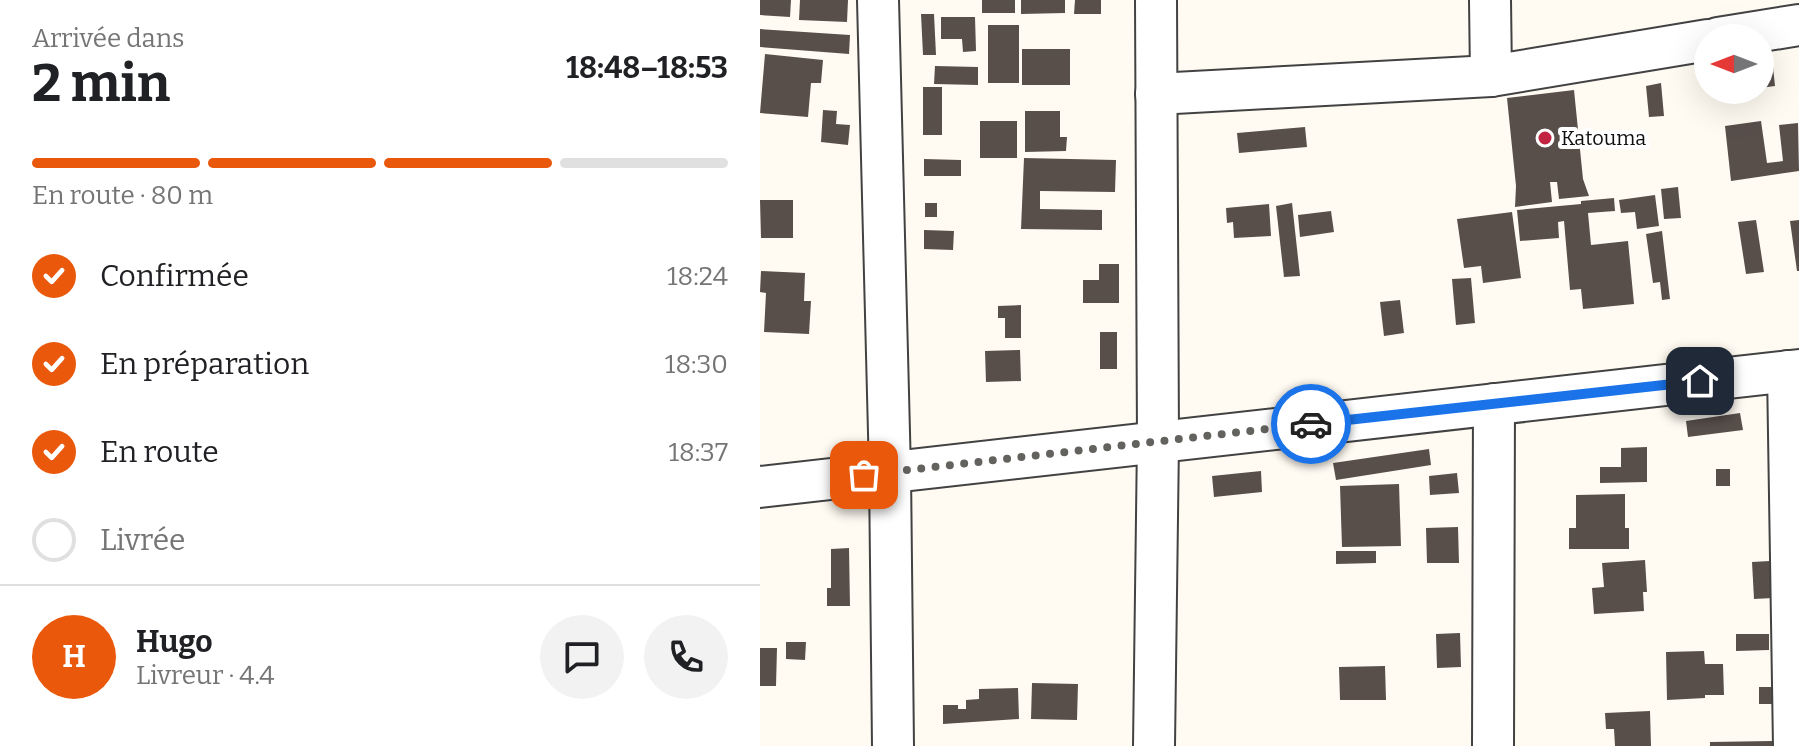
<!DOCTYPE html>
<html lang="fr">
<meta charset="utf-8">
<style>
body{margin:0;font-family:Bitter,serif;background:#f2f2f2;color:#202124;height:100vh;display:flex;flex-direction:column;font-size:30px;white-space:nowrap}
*{box-sizing:border-box;margin:0}
p{font-size:26px;color:#757577}
.icon{flex:none;width:44px;height:44px;fill:none;stroke:currentColor;stroke-width:2;stroke-linecap:round;stroke-linejoin:round}
.map{position:relative;flex:1;overflow:hidden}
.side{display:flex;flex-direction:column;background:#fff;width:760px}
.side>*{flex:none}
.needle{width:52px;rotate:270deg}
.controls{position:absolute;left:934px;top:24px;display:grid;gap:16px}
.controls a{display:grid;place-items:center;width:80px;height:80px;border-radius:50%;background:#fff;box-shadow:0 8px 32px #0002;font-size:40px}
.pin{position:absolute;display:grid;place-items:center;width:68px;height:68px;color:#fff;margin:-34px;border-radius:16px;box-shadow:0 4px 12px #0006}
.courier{position:absolute;display:grid;place-items:center;width:80px;height:80px;margin:-40px;border:6px solid #1a73e8;border-radius:50%;background:#fff;color:#222;box-shadow:0 2px 10px #0007}
.summary em{font-style:normal;font-weight:700}
.summary div{display:flex;flex-direction:column-reverse}
.summary{display:flex;align-items:center;justify-content:space-between;height:136px;padding:0 32px}
h1{font-size:52px;font-weight:700;line-height:60px}
.bar{display:grid;grid-template-columns:repeat(4,1fr);gap:12px 8px;align-content:center;height:96px;padding:0 32px}
.bar i{height:10px;border-radius:6px;background:#e0e0e0}
.bar .current{background:#ea580c}
.bar p{grid-column:span 4}
.line{display:flex;align-items:center;gap:20px;padding:0 32px;border-top:2px solid #e0e0e0}
.line div{flex:1}
.round{display:grid;place-items:center;flex:none;width:84px;height:84px;border-radius:42px;background:#f2f2f2}
ol{padding:0 32px;list-style:none}
li{display:flex;align-items:center;gap:24px;height:88px}
li p{margin-inline-start:auto}
li .icon{padding:8px;border-radius:50%;background:#ea580c;color:#fff;stroke-width:4}
li:last-child{color:#757577}
li i{width:44px;height:44px;border:4px solid #e0e0e0;border-radius:50%}
main{display:flex;flex:1;min-height:0}
.map>svg:first-child{display:block}
</style>
<main>
<section class="side">
<div class="summary"><div><h1>2 min</h1><p>Arrivée dans</p></div><em>18:48–18:53</em></div>
<div class="bar"><i class="current"></i><i class="current"></i><i class="current"></i><i></i><p>En route · 80 m</p></div>
<ol>
<li><svg class="icon" aria-label="check" viewBox="0 0 24 24"><path d="M5 12l5 5 9-10"/></svg>Confirmée<p>18:24</p></li>
<li><svg class="icon" aria-label="check" viewBox="0 0 24 24"><path d="M5 12l5 5 9-10"/></svg>En préparation<p>18:30</p></li>
<li><svg class="icon" aria-label="check" viewBox="0 0 24 24"><path d="M5 12l5 5 9-10"/></svg>En route<p>18:37</p></li>
<li><i></i>Livrée</li>
</ol>
<div class="line" style="height:144px"><b class="round" style="background:#ea580c;color:#fff">H</b><div><b>Hugo</b><p>Livreur · 4.4</p></div><a class="round"><svg class="icon" aria-label="chat" viewBox="0 0 24 24"><path d="M4 5h16v11H9l-5 4z"/></svg></a><a class="round"><svg class="icon" aria-label="phone" viewBox="0 0 24 24"><path d="M5 4h4l2 5-3 2q2 4 5 5l2-3 5 2v4C11 20 4 13 5 4z"/></svg></a></div>
</section>
<div class="map">
<svg width="1039" height="746" viewBox="0 0 1039 746">
<rect width="100%" height="100%" fill="#fffbf2"/>
<g fill="#584f4b">
<polygon points="0,0 31,0 30,17 0,15"/>
<polygon points="40,0 88,0 87,22 39,20"/>
<rect x="222" y="0" width="33" height="13"/>
<polygon points="261,0 305,0 305,13 261,14"/>
<polygon points="315,0 341,0 341,14 314,14"/>
<polygon points="161,14 174,14 176,55 163,55"/>
<polygon points="181,17 215,17 216,51 203,52 202,39 181,39"/>
<rect x="228" y="25" width="31" height="58"/>
<polygon points="0,29 90,35 89,54 0,47"/>
<rect x="262" y="49" width="48" height="36"/>
<polygon points="5,54 63,60 61,83 51,83 48,117 0,113"/>
<polygon points="1012,57 1015,86 1000,88 1000,59"/>
<polygon points="175,66 218,67 218,85 174,84"/>
<polygon points="901,83 904,116 889,117 886,86"/>
<rect x="163" y="87" width="19" height="48"/>
<polygon points="814,90 823,179 829,196 799,199 797,182 790,182 792,202 755,207 756,186 747,98"/>
<polygon points="63,110 77,111 76,124 90,125 88,145 61,142"/>
<polygon points="265,111 300,111 300,137 307,137 306,151 265,152"/>
<rect x="220" y="121" width="37" height="37"/>
<polygon points="1001,121 1007,163 1023,161 1019,125 1038,123 1039,171 971,181 965,126"/>
<polygon points="545,127 547,147 479,153 477,133"/>
<polygon points="264,158 356,160 355,192 280,191 280,209 342,210 342,230 261,229"/>
<polygon points="164,159 201,160 201,176 164,176"/>
<polygon points="918,187 921,218 904,219 901,189"/>
<polygon points="895,195 899,226 877,229 875,212 861,213 859,200"/>
<polygon points="854,198 855,211 828,213 831,245 868,241 874,304 823,309 821,289 810,290 804,221 798,222 799,238 760,241 757,210 821,204 821,201"/>
<polygon points="0,200 33,200 33,238 1,238"/>
<rect x="165" y="203" width="12" height="14"/>
<polygon points="532,203 540,276 524,277 516,206"/>
<polygon points="509,204 511,236 474,238 473,222 467,223 466,208"/>
<polygon points="571,211 574,232 540,237 538,215"/>
<polygon points="752,212 761,278 723,283 721,266 704,268 697,219"/>
<polygon points="996,220 1004,272 986,274 978,222"/>
<polygon points="1039,220 1039,271 1037,271 1030,221"/>
<polygon points="164,230 194,231 193,250 164,249"/>
<polygon points="902,231 910,299 902,300 900,282 893,283 886,234"/>
<polygon points="339,264 359,264 359,303 323,303 323,280 339,280"/>
<polygon points="1,271 45,273 44,301 51,301 49,334 4,332 6,293 0,292"/>
<polygon points="711,278 715,323 696,325 692,279"/>
<polygon points="640,300 644,333 624,336 620,302"/>
<polygon points="261,305 261,338 245,338 245,318 238,318 238,306"/>
<rect x="340" y="332" width="17" height="37"/>
<polygon points="260,350 261,381 226,382 225,351"/>
<polygon points="980,413 983,430 928,437 926,421"/>
<polygon points="887,447 887,482 840,483 840,467 861,467 861,448"/>
<polygon points="669,449 671,465 576,480 573,463"/>
<rect x="956" y="469" width="14" height="17"/>
<polygon points="501,471 502,492 454,497 452,476"/>
<polygon points="697,473 699,493 670,495 669,476"/>
<polygon points="639,484 641,546 582,547 580,486"/>
<polygon points="865,494 865,528 869,528 869,549 809,549 809,528 816,528 816,495"/>
<polygon points="698,527 699,563 667,563 666,528"/>
<polygon points="89,548 90,606 67,606 67,588 71,588 71,549"/>
<polygon points="576,551 616,551 616,563 576,564"/>
<polygon points="885,560 887,592 883,592 884,611 834,614 832,588 844,587 842,563"/>
<polygon points="1010,561 1013,598 994,599 992,562"/>
<polygon points="700,633 701,667 677,668 676,634"/>
<polygon points="976,634 1009,634 1009,650 976,651"/>
<polygon points="26,642 46,642 45,660 26,659"/>
<polygon points="0,648 17,648 16,686 0,686"/>
<polygon points="944,651 945,664 963,664 964,695 945,695 945,698 907,700 906,652"/>
<polygon points="625,666 626,700 580,700 579,667"/>
<polygon points="272,683 318,684 317,720 271,719"/>
<rect x="999" y="687" width="13" height="17"/>
<polygon points="258,688 259,719 183,724 183,705 198,705 198,709 206,709 206,700 219,699 219,689"/>
<polygon points="890,711 891,746 855,746 854,729 846,729 845,713"/>
<polygon points="1012,741 1012,746 950,746 950,742"/>
</g>
<g fill="none" stroke-linecap="round" stroke-linejoin="round">
<g stroke="#424242" stroke-width="44">
<g id="minor">
<polyline points="118,0 130,472 133,746"/>
<polyline points="730,0 731,76"/>
<polyline points="958,38 1039,25"/>
<polyline points="396,94 731,76 948,40"/>
<polyline points="1028,371 1034,746"/>
<polyline points="0,487 1039,370"/>
<polyline points="394,746 398,441 396,0"/>
<polyline points="733,746 734,404"/>
</g>
</g>
<use href="#minor" stroke="#fff" stroke-width="40"/>
</g>
<g fill="none" stroke-linecap="round" stroke-linejoin="round">
<polyline stroke="#63625e" stroke-width="8" stroke-dasharray="0 14.4" points="104,475 551,424"/>
<polyline stroke="#1a73e8" stroke-width="10" points="551,424 940,381"/>
</g>
<circle fill="#c22541" stroke="#fff" stroke-width="3" cx="785" cy="138" r="8"/>
<g text-anchor="middle" dominant-baseline="central" stroke-width="8" stroke-linejoin="round" paint-order="stroke">
<g font-size="20" fill="#0f0f0f" stroke="#fff" text-anchor="start">
<text x="801" y="138">Katouma</text>
</g>
</g>
</svg>
<div class="controls">
<a><svg class="needle" viewBox="-14 -14 28 28"><path d="M0-13l5 13h-10z" fill="#e53935"/><path d="M0 13l5-13h-10z" fill="#757577"/></svg></a>
</div>
<div class="pin" style="left:104px;top:475px;background:#ea580c"><svg class="icon" aria-label="bag" viewBox="0 0 24 24"><path d="M5 8h14l-1 12H6zM9 8a3 3 0 0 1 6 0"/></svg></div>
<div class="pin" style="left:940px;top:381px;background:#1f2937"><svg class="icon" aria-label="home" viewBox="0 0 24 24"><path d="M3 11l9-7 9 7M6 9v11h12V9"/></svg></div>
<div class="courier" style="left:551px;top:424px"><svg class="icon" aria-label="car" viewBox="0 0 24 24"><path d="M5 17H2v-5l4-1 3-4h7l3 4 3 1v5h-3M9 17h6M6 11h13"/><circle cx="7" cy="17" r="2"/><circle cx="17" cy="17" r="2"/></svg></div>
</div>
</main>
